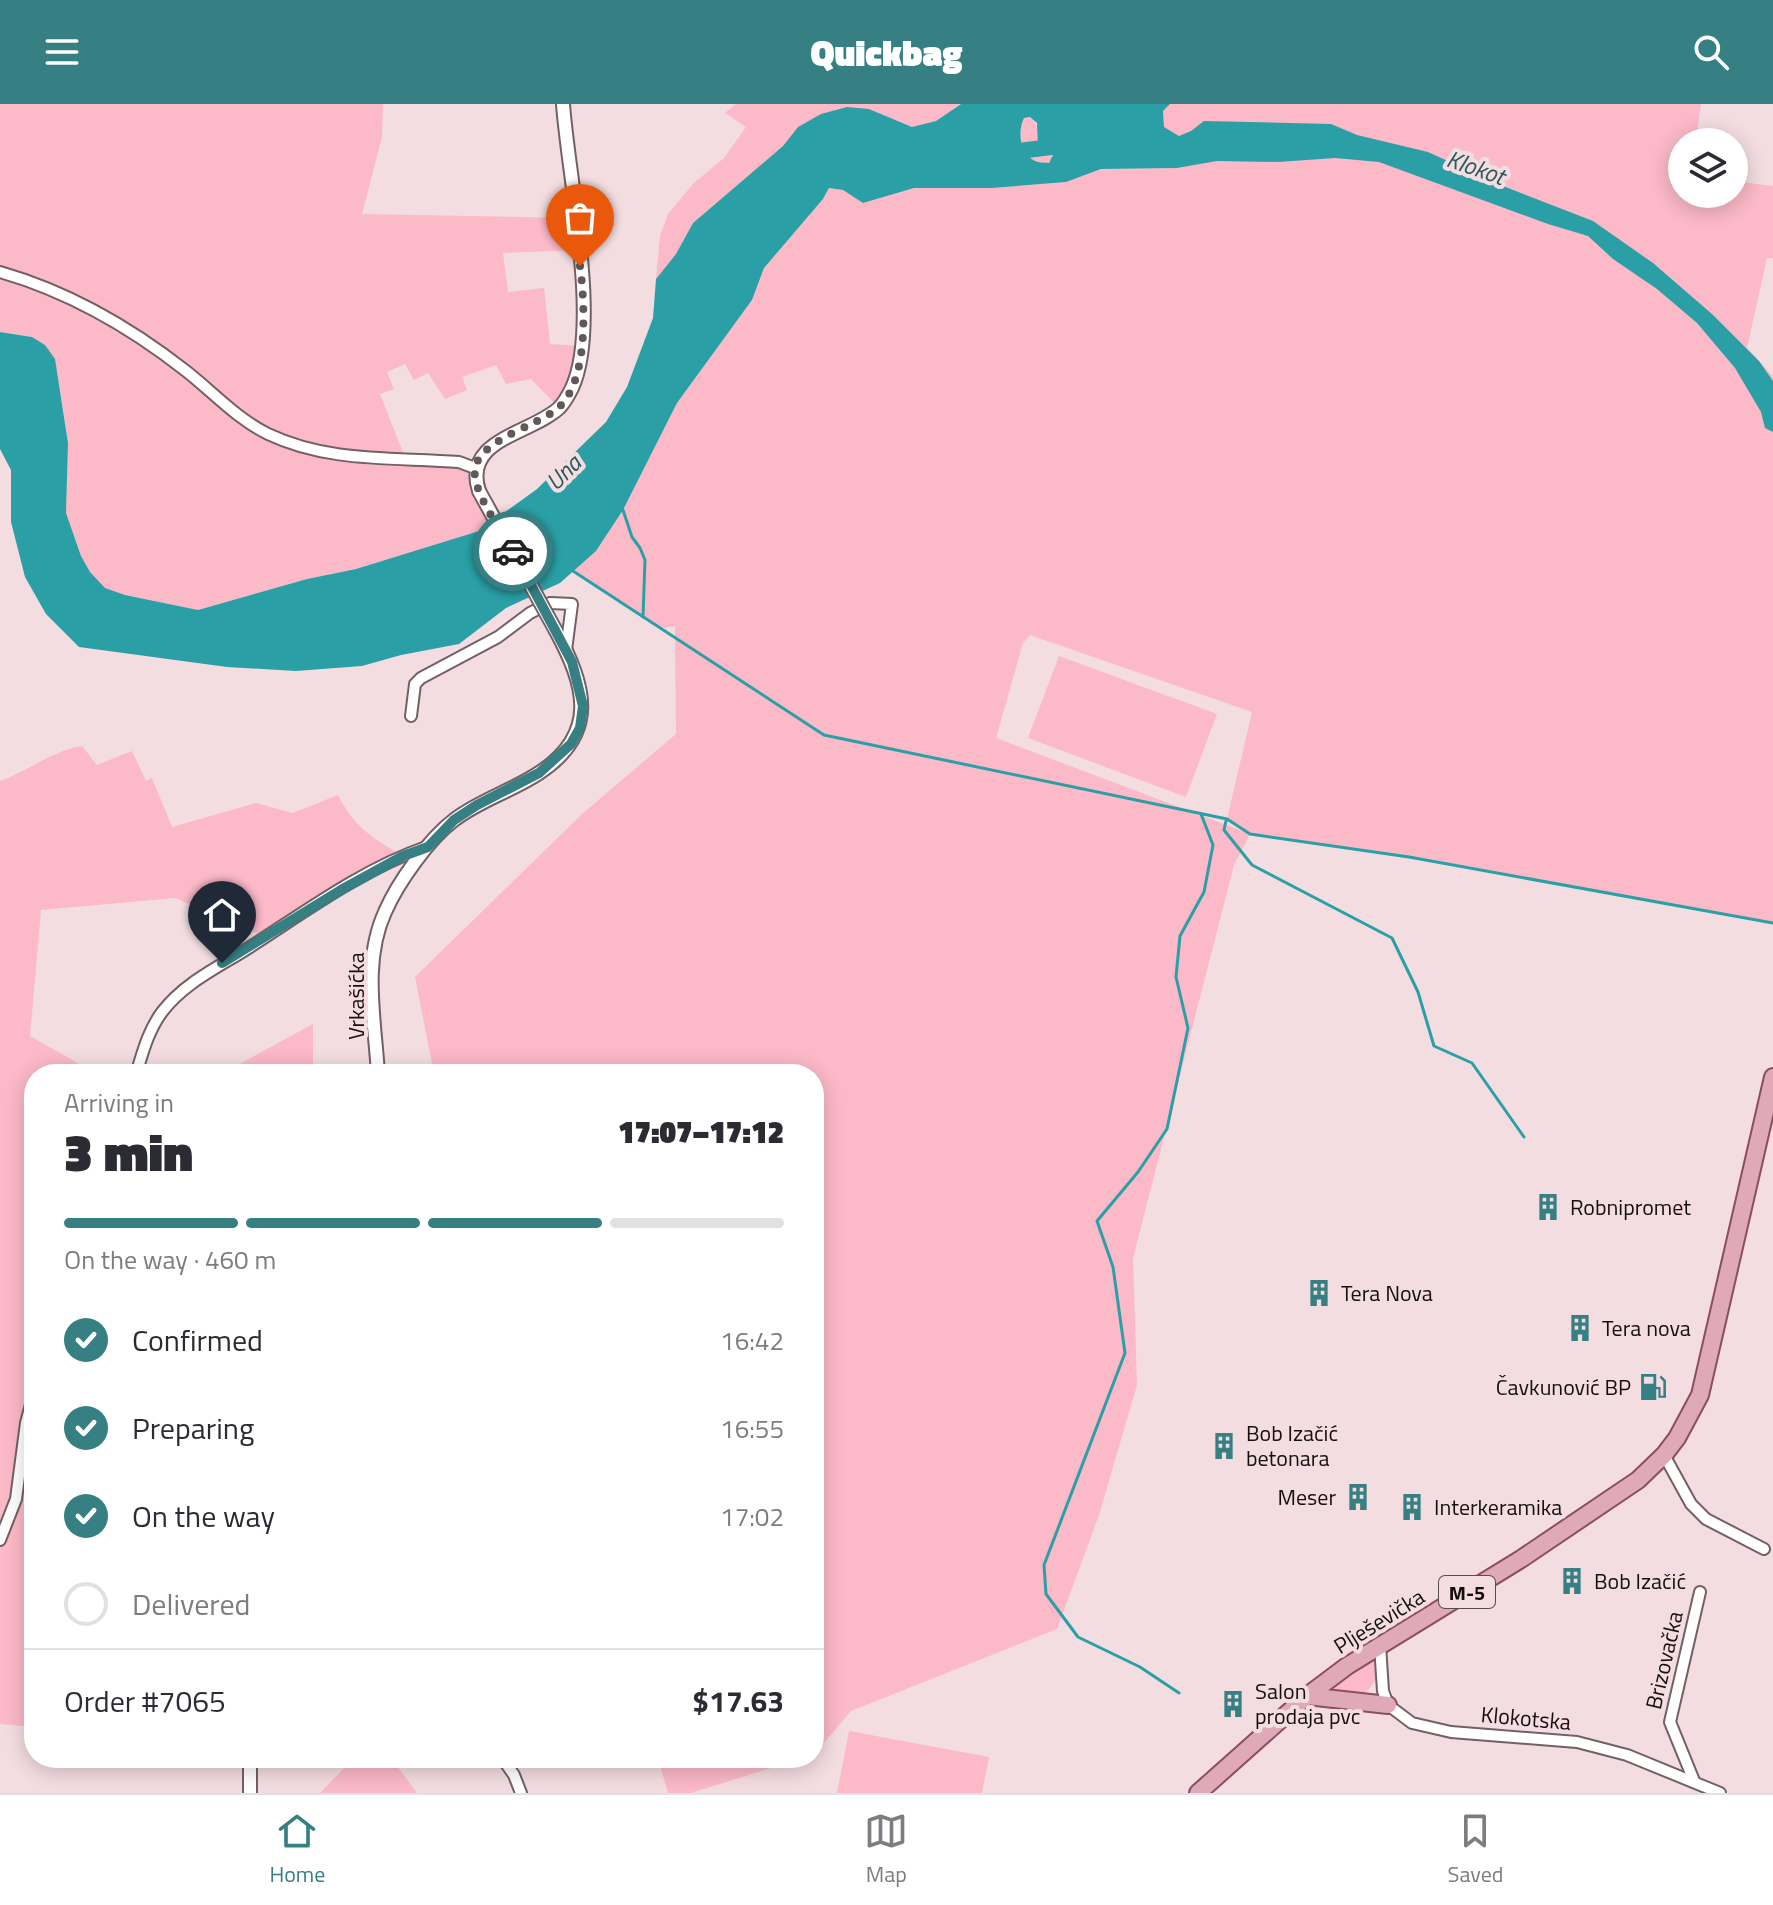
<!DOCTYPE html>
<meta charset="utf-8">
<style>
body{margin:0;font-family:"Titillium Web",sans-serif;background:#f2f2f3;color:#2b2b33;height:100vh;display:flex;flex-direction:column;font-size:30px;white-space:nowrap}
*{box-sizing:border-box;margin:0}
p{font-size:26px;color:#7c7c81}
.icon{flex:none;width:44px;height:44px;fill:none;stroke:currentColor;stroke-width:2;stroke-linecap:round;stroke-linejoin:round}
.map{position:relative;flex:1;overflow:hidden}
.drawer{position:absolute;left:24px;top:960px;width:800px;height:704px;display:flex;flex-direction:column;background:#fff;border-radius:32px;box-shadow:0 4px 20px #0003}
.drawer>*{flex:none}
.fabs{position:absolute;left:1668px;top:24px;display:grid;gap:16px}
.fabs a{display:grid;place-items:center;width:80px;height:80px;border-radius:50%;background:#fff;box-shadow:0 4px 20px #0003;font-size:40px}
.pin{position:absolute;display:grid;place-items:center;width:68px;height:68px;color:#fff;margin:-82px -34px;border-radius:50% 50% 50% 0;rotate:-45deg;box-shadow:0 0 8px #0007}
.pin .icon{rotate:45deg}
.courier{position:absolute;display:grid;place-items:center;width:80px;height:80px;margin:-40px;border:6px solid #367f83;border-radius:50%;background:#fff;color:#222;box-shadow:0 2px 10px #0007}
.overview em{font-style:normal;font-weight:800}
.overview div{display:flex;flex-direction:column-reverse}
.overview{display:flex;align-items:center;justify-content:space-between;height:136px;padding:0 40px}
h1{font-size:52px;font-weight:800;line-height:60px}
.bar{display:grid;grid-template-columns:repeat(4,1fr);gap:12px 8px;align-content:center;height:96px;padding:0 40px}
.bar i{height:10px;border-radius:6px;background:#e1e1e2}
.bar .on{background:#367f83}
.bar p{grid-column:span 4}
.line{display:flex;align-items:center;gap:20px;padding:0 40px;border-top:2px solid #e1e1e2}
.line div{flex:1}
ol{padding:0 40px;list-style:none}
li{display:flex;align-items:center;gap:24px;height:88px}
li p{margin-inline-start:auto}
li .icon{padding:8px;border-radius:50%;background:#367f83;color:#fff;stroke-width:4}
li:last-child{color:#7c7c81}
li i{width:44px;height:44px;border:4px solid #e1e1e2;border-radius:50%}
header{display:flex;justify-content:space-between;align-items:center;height:104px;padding:0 40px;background:#367f83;color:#fff;font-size:36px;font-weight:800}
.menu{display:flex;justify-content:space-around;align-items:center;height:112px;border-top:2px solid #e1e1e2;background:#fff;font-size:22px;color:#7c7c81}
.menu a{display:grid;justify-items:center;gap:4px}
.menu .on{color:#367f83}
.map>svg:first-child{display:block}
</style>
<header><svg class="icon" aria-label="menu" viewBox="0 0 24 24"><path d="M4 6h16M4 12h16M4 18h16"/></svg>Quickbag<svg class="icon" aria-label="search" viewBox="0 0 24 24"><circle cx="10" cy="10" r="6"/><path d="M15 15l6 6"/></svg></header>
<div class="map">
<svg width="1773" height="1689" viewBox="0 0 1773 1689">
<rect width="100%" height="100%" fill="#f3dde1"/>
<g fill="#fcb9c8" fill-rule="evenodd">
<polygon points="0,0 383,0 382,33 362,110 575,114 579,146 503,149 508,188 544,184 550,240 581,242 559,304 531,275 506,280 496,261 462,273 467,286 445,295 428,269 414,276 405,260 387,268 394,285 380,290 406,356 475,364 497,418 479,427 356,465 307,475 198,506 125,491 104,484 90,468 81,452 66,409 68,339 62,297 57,275 32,233 0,228"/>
<polygon points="736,0 960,0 936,17 912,23 869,5 798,23 783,42 693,119 676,150 656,175 660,132 668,110 694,79 724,54 746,23 725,9"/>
<path d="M1170,0H1701L1696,38H1682V90H1734V77L1773,82V154H1767L1747,244L1773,272V819L1409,753L1250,730L1234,761L1133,1154L1137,1281L1099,1411L1057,1525L851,1607L814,1651V970H434L415,873L582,710L676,630L675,522L660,524L573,467L596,447L623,406L677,299L752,196L764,164L823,95L829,84L843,86L863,99L914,84H992L1066,78L1101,65L1176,64L1171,29L1164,24L1163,7ZM1030,531L1252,608L1227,715L1245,728L996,634L1023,539Z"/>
<path d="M1030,13C1038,20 1039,27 1037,37L1043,46L1054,51L1049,59C1044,58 1039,59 1035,57C1020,50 1017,28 1024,14Z"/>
<polygon points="1059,552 1217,610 1186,693 1028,634"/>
<path d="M82,642L97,661L132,647L146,677L152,674L172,723L256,699L293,709L338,691C355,724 372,734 403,752L265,833L175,794L41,806L30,932L97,970H34V1623L0,1620V677C28,667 52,647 82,642Z"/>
<polygon points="313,920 313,970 221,970"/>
<polygon points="1378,1550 1377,1574 1366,1589 1346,1589 1330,1584"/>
<polygon points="849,1627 989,1653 982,1689 837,1689"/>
<polygon points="354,1654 391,1654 417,1689 320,1689"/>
<polygon points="658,1654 803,1654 691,1689 668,1689"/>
</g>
<path fill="#2aa0a6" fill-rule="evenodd" d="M961,0H1170L1163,7L1164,23L1179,32L1191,27L1204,17L1331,20L1357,31L1428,48L1503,82L1593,117L1653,159L1712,210L1759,257L1773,277V328L1765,324L1761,308L1735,264L1697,219L1657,185L1613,155L1588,132L1548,120L1379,58L1335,54L1278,58L1217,57L1177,64L1101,65L1066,78L992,84H914L863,99L843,86L829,84L823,95L764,164L752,196L677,299L623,406L596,447L560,479L506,504L459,540L401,551L362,562L296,567L227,563L79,543L46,510L25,473L11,418V366L0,345V228L32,233L45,241L55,255L68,339L66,409L81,452L90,468L105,484L125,491L198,506L307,475L356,465L479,427L537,385L606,318L627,283L653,214L656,175L676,150L693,119L783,42L798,23L821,10L847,3L869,5L912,23L936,17ZM1030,13L1037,19L1038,46L1053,51L1049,59C1044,58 1039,59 1035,57C1020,50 1017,28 1024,14Z"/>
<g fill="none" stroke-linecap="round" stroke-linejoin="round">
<g stroke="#2aa0a6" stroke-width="3">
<polyline points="623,406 632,433 640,444 645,456 643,513"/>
<polyline points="573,467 824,631 1227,715 1250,730 1409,753 1773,819"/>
<polyline points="1226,717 1224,726 1252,761 1392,834 1418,888 1434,942 1472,959 1524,1033"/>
<polyline points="1179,1589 1140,1563 1078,1533 1046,1490 1044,1461 1125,1249 1113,1163 1097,1117 1138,1068 1167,1025 1188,924 1176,873 1180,832 1204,788 1213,741 1201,710"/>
</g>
<polyline stroke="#2aa0a6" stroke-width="16" points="963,54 1059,42"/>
<g stroke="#736064" stroke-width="14">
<g id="minor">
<path d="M0,168C70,188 130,223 186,267C214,289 236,314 268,330C329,359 394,353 459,358L475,364"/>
<polyline points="411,612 415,580 421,574 498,533 530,509 550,499 572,500 566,546"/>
<path d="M136,970C143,948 148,927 162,908C185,878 219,863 250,843C306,807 363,765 426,743"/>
<polyline points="1664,1351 1691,1400 1706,1415 1764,1445"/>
<polyline points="0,1436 16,1395 26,1319 34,1289"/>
<polyline points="1380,1541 1383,1587 1388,1601 1412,1619 1451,1628 1577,1638 1627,1651 1720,1689"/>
<polyline points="502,1654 514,1671 521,1689"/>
<polyline points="1694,1677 1670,1618 1700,1488"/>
</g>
</g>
<g stroke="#736064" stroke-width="16">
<g id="tertiary">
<path d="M479,387C462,335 531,330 559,304C563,300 569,290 572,284C601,221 568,72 563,0"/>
<path d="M378,970C375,917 362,858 385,808C398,778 429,735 454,716C480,696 512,687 539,669C600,629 585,581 556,527"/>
<polyline points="250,1654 250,1689"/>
</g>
</g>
<g stroke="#8a4e5e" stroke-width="20">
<g id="primary">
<polyline points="1307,1592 1388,1601"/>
<polyline points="1198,1689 1307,1592 1347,1562 1521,1455 1638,1376 1664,1351 1677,1334 1700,1291 1773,973"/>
</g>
</g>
<use href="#minor" stroke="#fff" stroke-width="10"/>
<use href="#tertiary" stroke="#fff" stroke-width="12"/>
<use href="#primary" stroke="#dfa9b8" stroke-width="16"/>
<g stroke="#736064" stroke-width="16" stroke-linecap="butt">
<polyline id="tertiary-bridge" points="479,387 556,527"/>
</g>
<use href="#tertiary-bridge" stroke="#fff" stroke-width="12"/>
</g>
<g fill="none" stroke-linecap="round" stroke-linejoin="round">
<path stroke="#635759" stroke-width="8" stroke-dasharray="0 14.4" d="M513,447C502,428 471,386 475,364C481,335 538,322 558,304C589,277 585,200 580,162"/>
<polyline stroke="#367f83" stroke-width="10" points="222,859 341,786 403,752 428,743 454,716 477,701 539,669 571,640 580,624 583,602 572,558 513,447"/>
</g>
<defs>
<g id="building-bare" transform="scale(2.16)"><path d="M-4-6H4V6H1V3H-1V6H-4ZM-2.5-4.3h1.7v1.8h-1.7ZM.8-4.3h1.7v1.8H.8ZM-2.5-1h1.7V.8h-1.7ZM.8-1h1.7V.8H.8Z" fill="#367f83" stroke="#f3dde1" stroke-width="2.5" paint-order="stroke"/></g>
<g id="fuel-bare" transform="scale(2.16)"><path d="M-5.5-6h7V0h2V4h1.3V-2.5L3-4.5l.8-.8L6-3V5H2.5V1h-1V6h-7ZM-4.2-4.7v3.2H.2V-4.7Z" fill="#367f83" stroke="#f3dde1" stroke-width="2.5" paint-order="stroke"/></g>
</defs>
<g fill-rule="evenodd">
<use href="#building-bare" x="1548" y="1103"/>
<use href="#building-bare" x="1319" y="1189"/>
<use href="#building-bare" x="1580" y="1224"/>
<use href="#fuel-bare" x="1653" y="1283"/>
<use href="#building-bare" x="1224" y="1342"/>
<use href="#building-bare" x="1358" y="1393"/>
<use href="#building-bare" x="1412" y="1403"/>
<use href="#building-bare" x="1572" y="1477"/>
<use href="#building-bare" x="1233" y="1600"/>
</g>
<g text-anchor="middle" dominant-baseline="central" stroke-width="8" stroke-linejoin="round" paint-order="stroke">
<rect fill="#f3dde1" stroke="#584d4f" stroke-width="2" x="1439" y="1472" width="56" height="32" rx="6"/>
<g font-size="20" font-weight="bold" fill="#160f10">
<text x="1467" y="1488">M-5</text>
</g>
<g font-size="22" fill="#160f10" stroke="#f3dde1">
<text transform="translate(356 892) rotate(-90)">Vrkašićka</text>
<text transform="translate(1379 1517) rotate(-32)">Plješevička</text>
<text transform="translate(1664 1556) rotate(-77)">Brizovačka</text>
<text transform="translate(1526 1614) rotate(5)">Klokotska</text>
</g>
<g font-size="22" fill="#160f10" stroke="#f3dde1" text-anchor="start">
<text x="1570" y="1103">Robnipromet</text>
<text x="1341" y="1189">Tera Nova</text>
<text x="1602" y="1224">Tera nova</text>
<text x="1631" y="1283" text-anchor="end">Čavkunović BP</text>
<text x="1246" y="1329">Bob Izačić<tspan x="1246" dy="25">betonara</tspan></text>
<text x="1336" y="1393" text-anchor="end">Meser</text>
<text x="1434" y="1403">Interkeramika</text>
<text x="1594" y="1477">Bob Izačić</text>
<text x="1255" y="1587">Salon<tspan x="1255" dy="25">prodaja pvc</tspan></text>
</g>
<g font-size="24" font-style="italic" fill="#2a5a5d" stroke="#f3dde1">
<text transform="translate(1476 63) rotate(19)">Klokot</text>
<text transform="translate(563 368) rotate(-45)">Una</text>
</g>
</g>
</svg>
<div class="fabs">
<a><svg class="icon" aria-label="layers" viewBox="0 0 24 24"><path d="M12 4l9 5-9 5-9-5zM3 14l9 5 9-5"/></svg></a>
</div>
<div class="pin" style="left:580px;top:162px;background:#ea580c"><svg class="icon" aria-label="bag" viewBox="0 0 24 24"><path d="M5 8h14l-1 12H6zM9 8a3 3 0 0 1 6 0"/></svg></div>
<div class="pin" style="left:222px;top:859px;background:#1f2937"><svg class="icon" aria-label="home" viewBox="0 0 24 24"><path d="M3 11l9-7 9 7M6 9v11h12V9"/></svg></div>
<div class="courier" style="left:513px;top:447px"><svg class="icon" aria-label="car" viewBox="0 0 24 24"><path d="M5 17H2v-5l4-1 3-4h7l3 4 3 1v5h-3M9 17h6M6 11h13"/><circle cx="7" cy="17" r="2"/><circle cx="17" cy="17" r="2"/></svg></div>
<section class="drawer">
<div class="overview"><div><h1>3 min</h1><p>Arriving in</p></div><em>17:07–17:12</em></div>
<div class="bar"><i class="on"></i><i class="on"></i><i class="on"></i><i></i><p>On the way · 460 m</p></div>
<ol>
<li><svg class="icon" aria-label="check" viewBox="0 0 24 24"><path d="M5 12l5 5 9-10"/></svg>Confirmed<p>16:42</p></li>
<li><svg class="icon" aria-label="check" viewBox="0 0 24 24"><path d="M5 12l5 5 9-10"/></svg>Preparing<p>16:55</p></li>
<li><svg class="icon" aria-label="check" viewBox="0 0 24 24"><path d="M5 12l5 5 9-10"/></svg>On the way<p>17:02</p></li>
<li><i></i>Delivered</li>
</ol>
<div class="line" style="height:104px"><div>Order #7065</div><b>$17.63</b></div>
</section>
</div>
<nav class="menu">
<a class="on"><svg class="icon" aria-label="home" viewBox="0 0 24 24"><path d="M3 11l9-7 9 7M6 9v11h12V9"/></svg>Home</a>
<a><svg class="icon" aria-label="map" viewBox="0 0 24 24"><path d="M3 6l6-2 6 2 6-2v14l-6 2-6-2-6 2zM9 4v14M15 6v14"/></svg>Map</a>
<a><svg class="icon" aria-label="saved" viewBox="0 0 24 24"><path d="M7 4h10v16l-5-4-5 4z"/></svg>Saved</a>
</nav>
